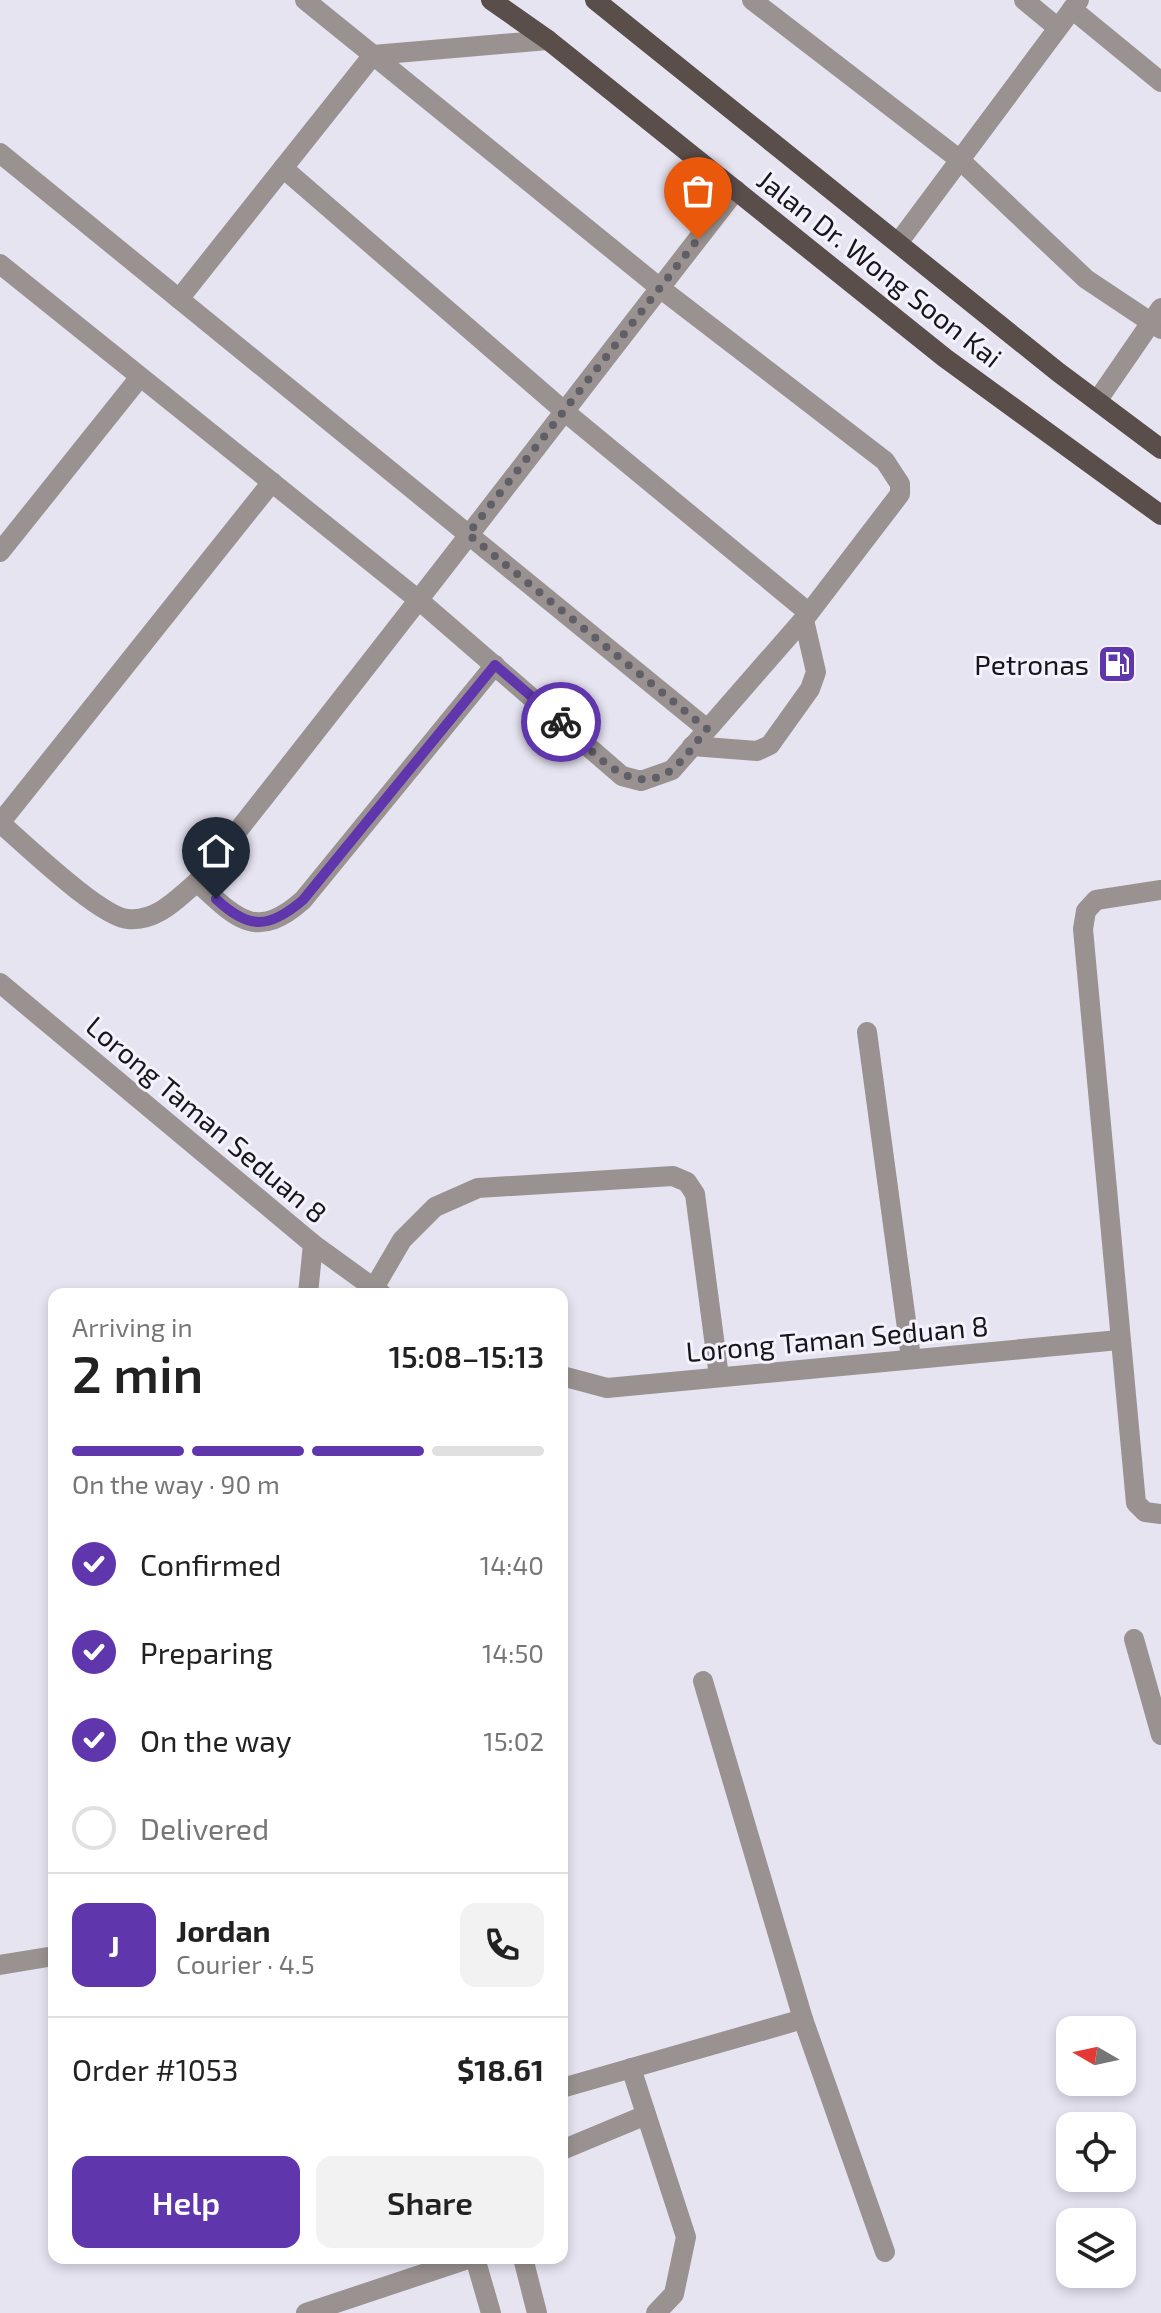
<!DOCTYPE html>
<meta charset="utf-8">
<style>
body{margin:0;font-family:"Exo 2",sans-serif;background:#f2f2f2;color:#222;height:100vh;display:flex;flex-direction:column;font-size:30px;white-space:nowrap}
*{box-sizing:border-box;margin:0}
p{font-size:26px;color:#767676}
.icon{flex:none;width:44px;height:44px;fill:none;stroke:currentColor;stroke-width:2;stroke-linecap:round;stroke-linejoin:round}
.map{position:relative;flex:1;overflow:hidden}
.details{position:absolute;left:48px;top:1288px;width:520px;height:976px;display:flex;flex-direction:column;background:#fff;border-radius:16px;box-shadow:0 4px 12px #0003}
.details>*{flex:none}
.needle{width:52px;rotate:279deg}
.tools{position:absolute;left:1056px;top:2016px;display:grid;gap:16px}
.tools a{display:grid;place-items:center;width:80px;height:80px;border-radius:16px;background:#fff;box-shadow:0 4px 12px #0003;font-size:40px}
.pin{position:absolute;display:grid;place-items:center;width:68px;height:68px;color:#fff;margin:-82px -34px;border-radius:50% 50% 50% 0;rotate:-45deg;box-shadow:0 0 8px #0007}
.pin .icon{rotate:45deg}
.courier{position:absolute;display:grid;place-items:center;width:80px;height:80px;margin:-40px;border:6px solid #6036ad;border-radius:50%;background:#fff;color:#222;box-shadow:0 2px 10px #0007}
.headline em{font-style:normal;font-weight:600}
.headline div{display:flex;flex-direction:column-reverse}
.headline{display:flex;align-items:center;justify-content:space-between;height:136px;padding:0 24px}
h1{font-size:52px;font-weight:600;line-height:60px}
.bar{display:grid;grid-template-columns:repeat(4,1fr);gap:12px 8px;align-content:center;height:96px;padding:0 24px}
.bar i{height:10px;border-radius:6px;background:#e0e0e0}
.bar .selected{background:#6036ad}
.bar p{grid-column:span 4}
.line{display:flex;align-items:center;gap:20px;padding:0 24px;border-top:2px solid #e0e0e0}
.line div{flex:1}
.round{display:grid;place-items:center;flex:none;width:84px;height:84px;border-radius:16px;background:#f2f2f2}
ol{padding:0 24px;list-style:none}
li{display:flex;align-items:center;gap:24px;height:88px}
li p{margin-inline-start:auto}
li .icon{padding:8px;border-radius:50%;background:#6036ad;color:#fff;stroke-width:4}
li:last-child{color:#767676}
li i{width:44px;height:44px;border:4px solid #e0e0e0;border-radius:50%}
.cta{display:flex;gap:16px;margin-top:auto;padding:16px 24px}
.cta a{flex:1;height:92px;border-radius:16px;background:#6036ad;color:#fff;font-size:32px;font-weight:600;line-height:92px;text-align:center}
.cta a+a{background:#f2f2f2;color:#222}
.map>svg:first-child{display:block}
</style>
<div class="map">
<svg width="1161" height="2313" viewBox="0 0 1161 2313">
<rect width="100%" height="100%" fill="#e7e4f2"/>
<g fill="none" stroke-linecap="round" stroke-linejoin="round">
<g stroke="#999290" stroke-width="20">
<polyline points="305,0 373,55"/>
<polyline points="283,168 564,411 809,613"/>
<polyline points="692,746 757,751 770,745 810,689 816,672 804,620"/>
<polyline points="0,823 272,482"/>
<path d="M197,882C236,918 256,942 303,900L495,665"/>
<polyline points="562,2150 646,2115"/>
<polyline points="523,2258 537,2313"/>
</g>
<g stroke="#999290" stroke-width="20">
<polyline points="752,0 960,160 1086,279 1161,329"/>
<polyline points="1024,0 1058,28"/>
<polyline points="1072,9 1161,82"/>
<polyline points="0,153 707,729"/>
<polyline points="898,243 1079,0"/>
<polyline points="0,264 421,602 622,776 641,781 672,770 809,613 900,494 900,484 885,461 660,288 373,55"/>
<polyline points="179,299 373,55 548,40"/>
<polyline points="1097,401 1161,308"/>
<polyline points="0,552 140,377"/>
<path d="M0,823C25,844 100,917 128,919C157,922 178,898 197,882C380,653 556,421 736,190"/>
<polyline points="1161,890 1096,900 1086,911 1083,929 1136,1503 1145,1512 1161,1514"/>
<polyline points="0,983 313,1244 382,1294"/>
<polyline points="867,1032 911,1358"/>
<polyline points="374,1288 402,1240 435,1207 478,1188 673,1176 687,1182 695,1194 719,1377"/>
<polyline points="308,1294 313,1244"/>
<polyline points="562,1376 607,1388 1119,1340"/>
<polyline points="1134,1639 1161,1735"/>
<polyline points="703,1681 803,2019 885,2252"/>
<polyline points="0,1965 54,1956"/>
<polyline points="631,2068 686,2237 674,2294 656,2313"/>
<polyline points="562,2088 803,2019"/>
<polyline points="475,2258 491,2313"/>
<polyline points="306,2313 471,2258"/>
</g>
<g stroke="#5a4e4b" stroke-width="20">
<polyline points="491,0 548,40 945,358 1161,515"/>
<polyline points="595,0 1058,372 1161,449"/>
</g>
</g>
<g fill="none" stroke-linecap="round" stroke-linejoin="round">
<path stroke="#605e66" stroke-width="8" stroke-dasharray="0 14.4" d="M561,722C590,747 628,800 670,771C684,761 696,742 707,729L468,534L698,239"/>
<path stroke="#6036ad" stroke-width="10" d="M216,899C249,930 269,929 303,900L495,665L561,722"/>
</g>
<defs>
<g id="fuel-square" transform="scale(2)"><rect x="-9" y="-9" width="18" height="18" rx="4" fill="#6036ad" stroke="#f4f2fd"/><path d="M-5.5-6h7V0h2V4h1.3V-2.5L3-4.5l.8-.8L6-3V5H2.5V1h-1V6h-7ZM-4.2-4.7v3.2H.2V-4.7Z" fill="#fff"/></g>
</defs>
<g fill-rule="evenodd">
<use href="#fuel-square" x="1117" y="664"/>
</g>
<g text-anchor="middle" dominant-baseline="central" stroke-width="6" stroke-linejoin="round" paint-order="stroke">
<g font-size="28" fill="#18161b" stroke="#f4f2fd">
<text transform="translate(880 268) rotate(38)">Jalan Dr. Wong Soon Kai</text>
<text transform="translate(207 1119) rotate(40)">Lorong Taman Seduan 8</text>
<text transform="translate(837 1338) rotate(-5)">Lorong Taman Seduan 8</text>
</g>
<g font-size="28" fill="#18161b" stroke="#f4f2fd" text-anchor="end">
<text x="1089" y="664">Petronas</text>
</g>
</g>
</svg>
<div class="tools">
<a><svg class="needle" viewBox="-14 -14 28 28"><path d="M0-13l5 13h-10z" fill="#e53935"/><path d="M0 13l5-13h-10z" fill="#767676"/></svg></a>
<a><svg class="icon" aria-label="locate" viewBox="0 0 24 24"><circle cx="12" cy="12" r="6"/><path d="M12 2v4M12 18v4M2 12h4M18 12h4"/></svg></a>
<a><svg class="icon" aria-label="layers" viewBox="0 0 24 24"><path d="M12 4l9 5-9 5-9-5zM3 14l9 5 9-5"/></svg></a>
</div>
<div class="pin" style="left:698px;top:239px;background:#ea580c"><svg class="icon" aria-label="bag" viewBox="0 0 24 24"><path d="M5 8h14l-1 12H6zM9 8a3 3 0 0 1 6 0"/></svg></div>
<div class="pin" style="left:216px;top:899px;background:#1f2937"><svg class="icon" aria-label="home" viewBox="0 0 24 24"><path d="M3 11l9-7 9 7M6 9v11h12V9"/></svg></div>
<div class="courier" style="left:561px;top:722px"><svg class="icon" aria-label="bike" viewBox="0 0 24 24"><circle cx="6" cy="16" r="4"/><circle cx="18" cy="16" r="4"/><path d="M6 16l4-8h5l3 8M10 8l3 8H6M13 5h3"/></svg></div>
<section class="details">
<div class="headline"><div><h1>2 min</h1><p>Arriving in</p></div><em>15:08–15:13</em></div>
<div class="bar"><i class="selected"></i><i class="selected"></i><i class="selected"></i><i></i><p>On the way · 90 m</p></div>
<ol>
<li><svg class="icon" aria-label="check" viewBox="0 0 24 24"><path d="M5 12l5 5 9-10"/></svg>Confirmed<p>14:40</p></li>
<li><svg class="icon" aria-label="check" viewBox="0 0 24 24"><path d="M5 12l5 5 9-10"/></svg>Preparing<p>14:50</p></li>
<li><svg class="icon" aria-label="check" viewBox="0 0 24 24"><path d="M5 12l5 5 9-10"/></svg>On the way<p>15:02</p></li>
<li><i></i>Delivered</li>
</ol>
<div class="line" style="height:144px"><b class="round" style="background:#6036ad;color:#fff">J</b><div><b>Jordan</b><p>Courier · 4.5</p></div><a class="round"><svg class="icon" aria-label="phone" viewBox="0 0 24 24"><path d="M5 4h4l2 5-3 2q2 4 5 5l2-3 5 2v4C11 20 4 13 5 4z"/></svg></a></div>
<div class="line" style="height:104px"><div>Order #1053</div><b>$18.61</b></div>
<div class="cta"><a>Help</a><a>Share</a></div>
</section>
</div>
